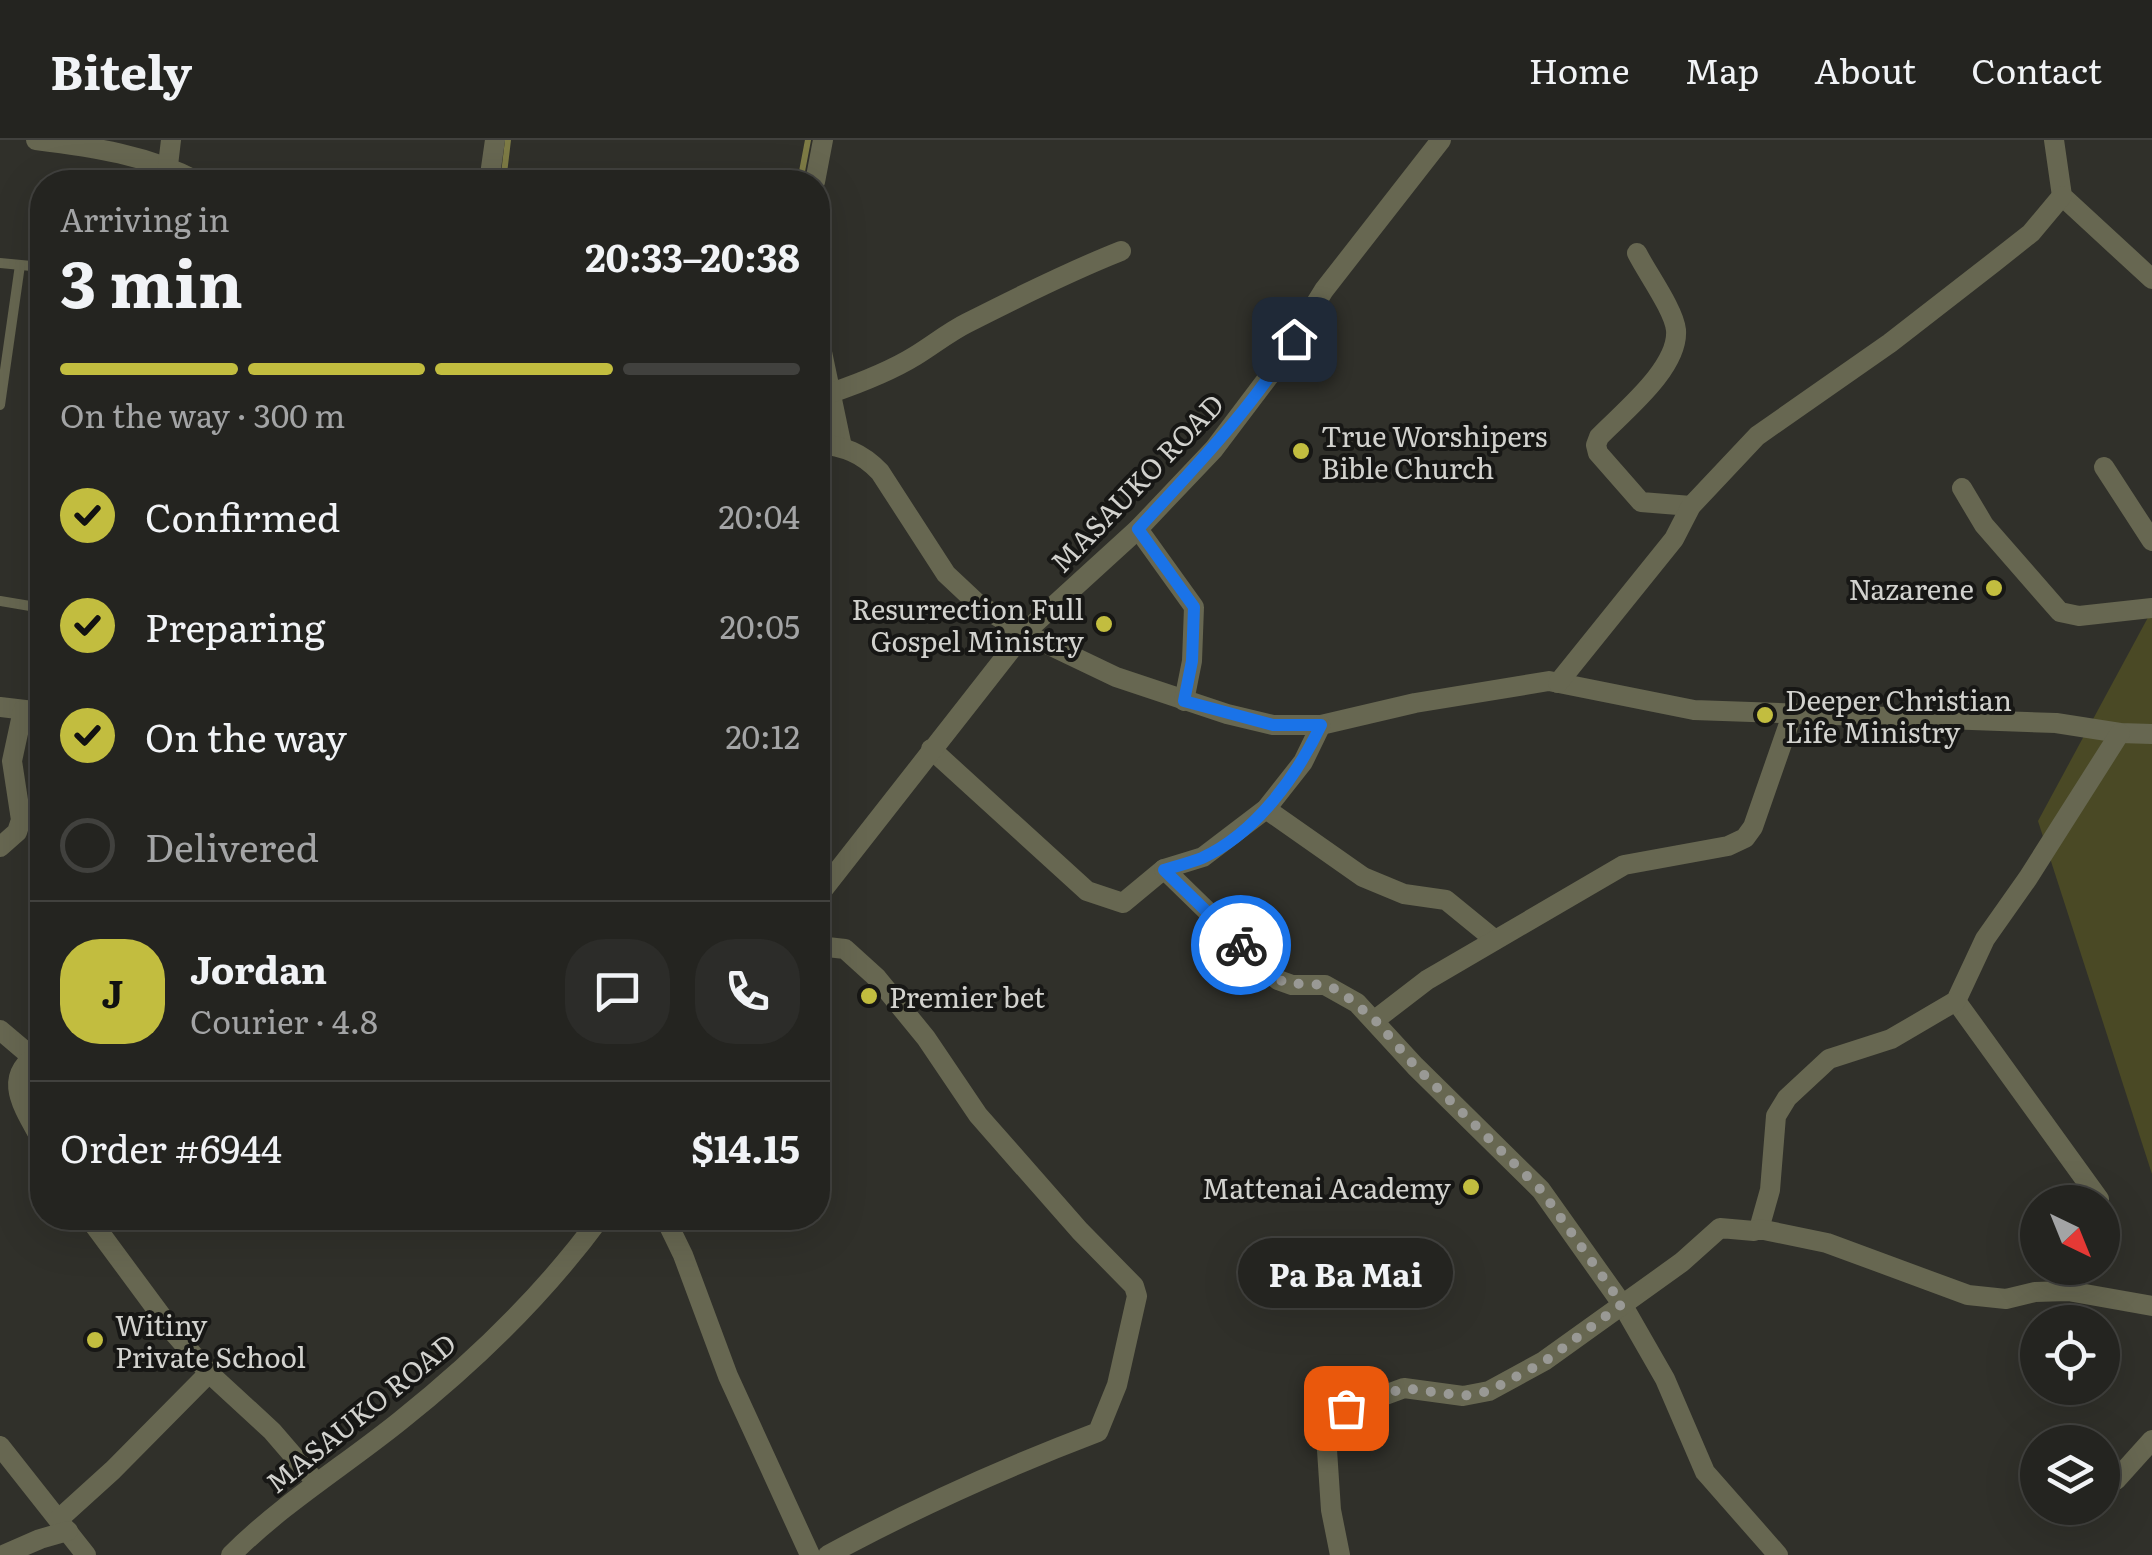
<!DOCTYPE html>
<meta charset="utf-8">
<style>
body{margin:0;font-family:Literata,serif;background:#2c2c29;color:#f1f3f6;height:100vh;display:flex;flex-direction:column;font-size:38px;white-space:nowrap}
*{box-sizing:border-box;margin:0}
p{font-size:32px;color:#a3a4a5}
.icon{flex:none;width:55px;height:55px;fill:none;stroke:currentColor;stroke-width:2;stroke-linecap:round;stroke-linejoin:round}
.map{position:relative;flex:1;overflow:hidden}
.side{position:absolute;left:30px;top:30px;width:800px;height:1060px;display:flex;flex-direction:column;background:#242420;border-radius:40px;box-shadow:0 10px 40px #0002,0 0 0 2px #41413e}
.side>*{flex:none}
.needle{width:65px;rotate:137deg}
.fabs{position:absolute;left:2020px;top:1045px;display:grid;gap:20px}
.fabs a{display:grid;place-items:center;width:100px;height:100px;border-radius:50%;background:#242420;box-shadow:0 10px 40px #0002,0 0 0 2px #41413e;font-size:50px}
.pin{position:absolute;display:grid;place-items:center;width:85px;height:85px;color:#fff;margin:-42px;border-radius:20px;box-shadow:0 5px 15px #0006}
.courier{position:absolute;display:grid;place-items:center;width:100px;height:100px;margin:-50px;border:8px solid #1a73e8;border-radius:50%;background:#fff;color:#222;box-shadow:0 2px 12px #0007}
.bubble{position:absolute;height:70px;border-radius:35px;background:#242420;box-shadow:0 10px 40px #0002,0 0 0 2px #41413e;font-size:32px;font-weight:700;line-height:70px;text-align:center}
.head em{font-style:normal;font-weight:700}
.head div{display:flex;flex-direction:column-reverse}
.head{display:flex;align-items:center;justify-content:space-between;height:170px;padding:0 30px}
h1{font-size:65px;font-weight:700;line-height:75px}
.bar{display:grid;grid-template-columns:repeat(4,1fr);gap:15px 10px;align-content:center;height:120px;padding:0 30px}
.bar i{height:12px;border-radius:8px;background:#41413e}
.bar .on{background:#c2bd3f}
.bar p{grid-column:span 4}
.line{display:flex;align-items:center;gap:25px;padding:0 30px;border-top:2px solid #41413e}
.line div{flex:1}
.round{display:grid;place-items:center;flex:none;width:105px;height:105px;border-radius:40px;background:#2c2c29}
ol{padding:0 30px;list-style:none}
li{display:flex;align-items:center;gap:30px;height:110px}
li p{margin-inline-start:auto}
li .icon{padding:10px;border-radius:50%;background:#c2bd3f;color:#111;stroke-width:4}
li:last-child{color:#a3a4a5}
li i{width:55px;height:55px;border:5px solid #41413e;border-radius:50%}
header{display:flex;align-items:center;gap:60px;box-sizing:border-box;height:140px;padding:0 50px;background:#242420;border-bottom:2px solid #41413e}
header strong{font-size:48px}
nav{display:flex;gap:55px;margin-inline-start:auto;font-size:35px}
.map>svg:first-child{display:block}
</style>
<header>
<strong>Bitely</strong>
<nav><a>Home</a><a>Map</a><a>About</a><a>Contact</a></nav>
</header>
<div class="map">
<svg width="2152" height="1415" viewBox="0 0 2152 1415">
<rect width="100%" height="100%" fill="#30302a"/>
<polygon fill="#4a4925" points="2152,470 2152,1034 2038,681"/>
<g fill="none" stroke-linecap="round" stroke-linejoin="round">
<g stroke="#7d7b45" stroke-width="6">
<polyline points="503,42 508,0"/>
<polyline points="800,42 808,0"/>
</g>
<g stroke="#676751" stroke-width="10">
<polyline points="0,123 42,127"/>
<polyline points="0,265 20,125"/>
<polyline points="0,461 42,468"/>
</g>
<g stroke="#676751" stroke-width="20">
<path d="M36,0C93,7 148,15 199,42"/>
<polyline points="2054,0 2062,56 2152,139"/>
<polyline points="166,42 171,0"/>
<polyline points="489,42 495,0"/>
<polyline points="815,42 823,0"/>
<path d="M1637,113C1647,133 1674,170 1676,190C1679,228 1623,272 1599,297L1596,305L1598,313L1641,362L1691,366"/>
<polyline points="818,193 842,307"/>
<path d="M831,253C860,243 889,232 915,216C933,205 949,192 967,183C1018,157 1068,132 1121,111"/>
<path d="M818,303C844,307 861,312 880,332L946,434L978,464L1024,493L1116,537L1227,574L1273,585H1321L1415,563L1549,541L1694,570L2056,583L2120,593L2152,594"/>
<polyline points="2104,327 2152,401"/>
<polyline points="1962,348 1984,385 2060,472 2079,476 2152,468"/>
<polyline points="1138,389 1194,467 1192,521 1184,561"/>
<polyline points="1558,543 1674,399 1691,366 1757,296 1890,203 1993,123 2031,93 2062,56"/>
<polyline points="0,567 42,572"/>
<polyline points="931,609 1087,751 1123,763 1164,729 1203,717 1266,669 1303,622 1321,585"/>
<polyline points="1266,669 1363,737 1404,754 1446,760 1495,800"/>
<polyline points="0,707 17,692 21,680 12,621 23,570"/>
<polyline points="1164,729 1278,840 1292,845 1325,845 1357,863 1415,926 1541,1050 1622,1164 1665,1239 1705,1332 1778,1415"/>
<polyline points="818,756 1024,493 1138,389 1214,309 1279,223 1324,150 1441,0"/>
<path d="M818,806L845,809L877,838L926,898L978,975L1080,1091L1134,1146L1137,1156L1117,1245L1098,1292C1006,1327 915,1368 828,1415"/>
<polyline points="1956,861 2099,1059"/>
<polyline points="1375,880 1427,840 1624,725 1728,706 1745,698 1753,687 1792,575"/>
<polyline points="0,890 32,917"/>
<path d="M42,912C0,935 22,965 42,1001"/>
<polyline points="89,1078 174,1193 209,1233 272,1291 316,1342"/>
<polyline points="665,1078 683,1115 728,1236 810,1415"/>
<polyline points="1759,1089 1770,1050 1776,976 1787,958 1829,919 1891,899 1956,861 1985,799 2028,738 2120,593"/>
<polyline points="0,1306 86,1415"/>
<polyline points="2116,1340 2152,1300"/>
<polyline points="59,1379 113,1330 209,1233"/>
<polyline points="3,1415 40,1399 68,1391"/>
<path d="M231,1415C282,1364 344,1326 400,1281C473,1223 545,1153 600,1078"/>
<polyline points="1340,1415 1331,1370 1327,1310 1332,1282 1339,1272 1404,1248 1463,1256 1489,1251 1544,1221 1682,1122 1720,1088 1754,1091 1759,1089 1827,1103 1968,1155 2006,1159 2035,1152 2068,1151 2152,1166"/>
</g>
</g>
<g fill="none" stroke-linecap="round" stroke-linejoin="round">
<polyline stroke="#999995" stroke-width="10" stroke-dasharray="0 18" points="1241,805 1284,843 1325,845 1340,851 1375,880 1415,926 1541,1050 1622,1164 1544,1222 1489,1251 1463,1256 1404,1248 1346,1268"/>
<path stroke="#1a73e8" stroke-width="12" d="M1241,805L1164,730C1176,726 1190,723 1202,718C1256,693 1296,637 1321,585H1273L1184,561L1192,521L1194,467L1138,389C1194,328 1251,270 1294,199"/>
</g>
<g fill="#c2bd3f" stroke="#171715" stroke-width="4">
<circle cx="1301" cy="311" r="10"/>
<circle cx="1994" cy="448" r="10"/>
<circle cx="1104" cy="484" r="10"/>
<circle cx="1765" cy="575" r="10"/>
<circle cx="869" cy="856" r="10"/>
<circle cx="1471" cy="1047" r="10"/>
<circle cx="95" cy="1200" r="10"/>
</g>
<g text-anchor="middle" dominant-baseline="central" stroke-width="8" stroke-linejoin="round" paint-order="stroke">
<g font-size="28" fill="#d2d2ce" stroke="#171715" text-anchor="start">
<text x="1321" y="295">True Worshipers<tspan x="1321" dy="32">Bible Church</tspan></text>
<text x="1974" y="448" text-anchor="end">Nazarene</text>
<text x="1084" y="468" text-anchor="end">Resurrection Full<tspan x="1084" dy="32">Gospel Ministry</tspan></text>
<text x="1785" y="559">Deeper Christian<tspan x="1785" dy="32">Life Ministry</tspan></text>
<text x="889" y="856">Premier bet</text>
<text x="1451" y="1047" text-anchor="end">Mattenai Academy</text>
<text x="115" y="1184">Witiny<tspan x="115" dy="32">Private School</tspan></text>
</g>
<g font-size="28" fill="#d2d2ce" stroke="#171715">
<text transform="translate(1136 342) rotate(-46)">MASAUKO ROAD</text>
<text transform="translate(360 1272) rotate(-39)">MASAUKO ROAD</text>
</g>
</g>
</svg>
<div class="fabs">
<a><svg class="needle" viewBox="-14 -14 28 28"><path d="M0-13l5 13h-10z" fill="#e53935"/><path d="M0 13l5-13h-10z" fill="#a3a4a5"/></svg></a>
<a><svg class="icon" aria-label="locate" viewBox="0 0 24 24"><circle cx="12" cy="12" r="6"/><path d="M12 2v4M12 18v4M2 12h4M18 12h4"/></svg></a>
<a><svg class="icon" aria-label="layers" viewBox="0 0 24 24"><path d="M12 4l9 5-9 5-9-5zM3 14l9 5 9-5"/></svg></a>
</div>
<div class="pin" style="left:1346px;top:1268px;background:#ea580c"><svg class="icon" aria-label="bag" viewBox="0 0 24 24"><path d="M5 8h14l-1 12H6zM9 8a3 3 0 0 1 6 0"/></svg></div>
<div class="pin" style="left:1294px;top:199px;background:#1f2937"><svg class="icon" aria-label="home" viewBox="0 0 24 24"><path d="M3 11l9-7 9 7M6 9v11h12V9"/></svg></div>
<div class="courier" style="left:1241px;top:805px"><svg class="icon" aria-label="bike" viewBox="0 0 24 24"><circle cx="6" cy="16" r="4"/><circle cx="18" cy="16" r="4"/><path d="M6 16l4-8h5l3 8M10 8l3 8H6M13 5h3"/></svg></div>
<div class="bubble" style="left:1238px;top:1098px;width:215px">Pa Ba Mai</div>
<section class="side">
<div class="head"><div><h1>3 min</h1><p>Arriving in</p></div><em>20:33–20:38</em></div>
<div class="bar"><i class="on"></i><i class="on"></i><i class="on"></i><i></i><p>On the way · 300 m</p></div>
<ol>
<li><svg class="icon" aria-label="check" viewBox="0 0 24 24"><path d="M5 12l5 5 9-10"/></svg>Confirmed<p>20:04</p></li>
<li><svg class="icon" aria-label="check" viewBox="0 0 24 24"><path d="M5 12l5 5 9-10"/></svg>Preparing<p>20:05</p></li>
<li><svg class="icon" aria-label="check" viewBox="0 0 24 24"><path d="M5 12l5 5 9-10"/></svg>On the way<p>20:12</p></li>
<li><i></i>Delivered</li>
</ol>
<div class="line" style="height:180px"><b class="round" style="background:#c2bd3f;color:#111">J</b><div><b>Jordan</b><p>Courier · 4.8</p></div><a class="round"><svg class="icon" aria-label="chat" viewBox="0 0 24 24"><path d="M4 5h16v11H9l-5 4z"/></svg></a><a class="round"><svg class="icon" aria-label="phone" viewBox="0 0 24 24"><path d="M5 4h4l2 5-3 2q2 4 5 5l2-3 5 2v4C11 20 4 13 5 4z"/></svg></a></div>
<div class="line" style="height:130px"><div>Order #6944</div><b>$14.15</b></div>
</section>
</div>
